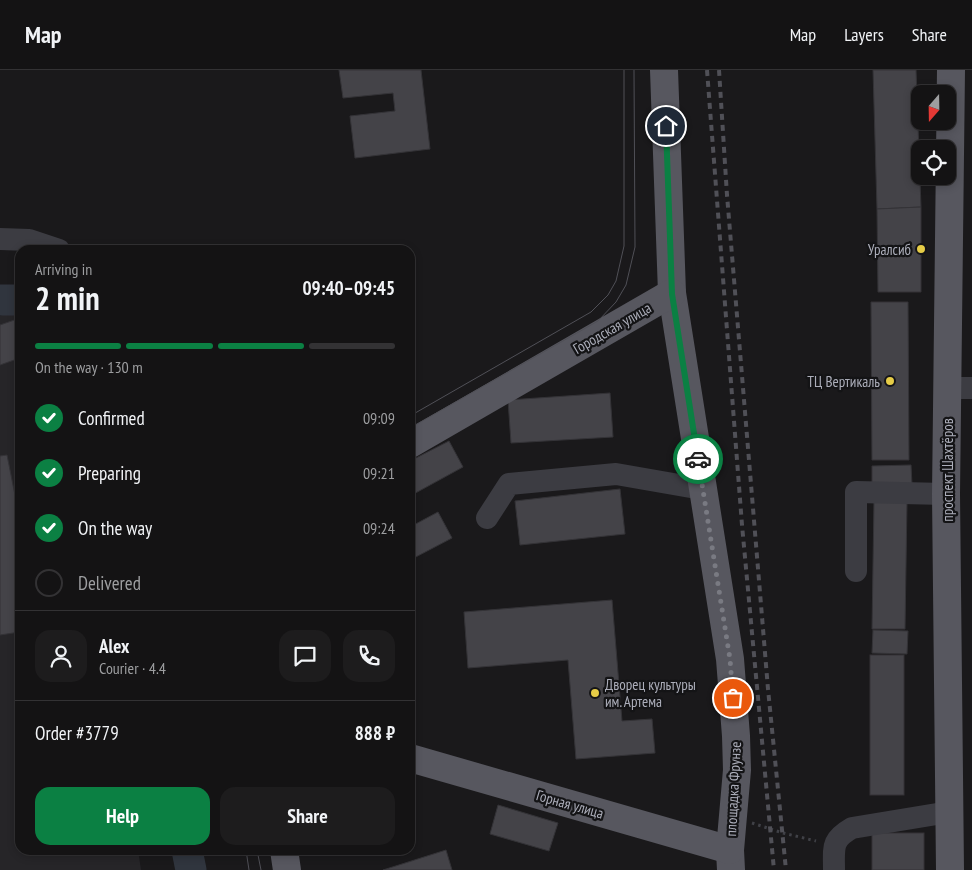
<!DOCTYPE html>
<meta charset="utf-8">
<style>
body{margin:0;font-family:"PT Sans Narrow",sans-serif;background:#1d1c1d;color:#f1f3f6;height:100vh;display:flex;flex-direction:column;font-size:19px;white-space:nowrap}
*{box-sizing:border-box;margin:0}
p{font-size:16px;color:#9d9ea0}
.icon{flex:none;width:28px;height:28px;fill:none;stroke:currentColor;stroke-width:2;stroke-linecap:round;stroke-linejoin:round}
.map{position:relative;flex:1;overflow:hidden}
.details{position:absolute;left:15px;top:175px;width:400px;height:610px;display:flex;flex-direction:column;background:#141314;border-radius:15px;box-shadow:0 2px 8px #0003,0 0 0 1px #333234}
.details>*{flex:none}
.needle{width:32px;rotate:200deg}
.controls{position:absolute;left:911px;top:15px;display:grid;gap:10px}
.controls a{display:grid;place-items:center;width:45px;height:45px;border-radius:10px;background:#141314;box-shadow:0 2px 8px #0003,0 0 0 1px #333234;font-size:25px}
.pin{position:absolute;display:grid;place-items:center;width:42px;height:42px;color:#fff;margin:-21px;border:2px solid #fff;border-radius:50%;box-shadow:0 1px 5px #0007}
.courier{position:absolute;display:grid;place-items:center;width:50px;height:50px;margin:-25px;border:4px solid #0b8043;border-radius:50%;background:#fff;color:#222;box-shadow:0 1px 6px #0007}
.head em{font-style:normal;font-weight:800}
.head div{display:flex;flex-direction:column-reverse}
.head{display:flex;align-items:center;justify-content:space-between;height:85px;padding:0 20px}
h1{font-size:32px;font-weight:800;line-height:38px}
.bar{display:grid;grid-template-columns:repeat(4,1fr);gap:8px 5px;align-content:center;height:60px;padding:0 20px}
.bar i{height:6px;border-radius:4px;background:#333234}
.bar .current{background:#0b8043}
.bar p{grid-column:span 4}
.line{display:flex;align-items:center;gap:12px;padding:0 20px;border-top:1px solid #333234}
.line div{flex:1}
.round{display:grid;place-items:center;flex:none;width:52px;height:52px;border-radius:15px;background:#1d1c1d}
ol{padding:0 20px;list-style:none}
li{display:flex;align-items:center;gap:15px;height:55px}
li p{margin-inline-start:auto}
li .icon{padding:5px;border-radius:50%;background:#0b8043;color:#fff;stroke-width:4}
li:last-child{color:#9d9ea0}
li i{width:28px;height:28px;border:2px solid #333234;border-radius:50%}
.primary-button{display:flex;gap:10px;margin-top:auto;padding:10px 20px}
.primary-button a{flex:1;height:58px;border-radius:15px;background:#0b8043;color:#fff;font-size:20px;font-weight:800;line-height:58px;text-align:center}
.primary-button a+a{background:#1d1c1d;color:#f1f3f6}
header{display:flex;align-items:center;gap:30px;box-sizing:border-box;height:70px;padding:0 25px;background:#141314;border-bottom:1px solid #333234}
header strong{font-size:24px}
nav{display:flex;gap:28px;margin-inline-start:auto;font-size:18px}
.map>svg:first-child{display:block}
</style>
<header>
<strong>Map</strong>
<nav><a>Map</a><a>Layers</a><a>Share</a></nav>
</header>
<div class="map">
<svg width="972" height="800" viewBox="0 0 972 800">
<rect width="100%" height="100%" fill="#1a191b"/>
<polygon fill="#262528" points="20,238 20,780 138,780 141,800 0,800 0,246"/>
<g fill="none" stroke-linecap="round" stroke-linejoin="round">
<g stroke="#30353e" stroke-width="31">
<polyline points="0,230 20,230"/>
<polyline points="187,780 191,800"/>
</g>
</g>
<g fill="#444348" stroke="#343337">
<polygon points="339,0 421,0 430,79 355,88 350,46 395,41 393,23 343,28"/>
<polygon points="873,0 916,0 921,137 877,139"/>
<polygon points="921,137 921,222 878,222 877,139"/>
<polygon points="871,232 908,232 909,390 872,390"/>
<polygon points="20,248 20,288 0,295 0,255"/>
<polygon points="610,323 613,367 511,373 508,330"/>
<polygon points="449,371 463,397 410,426 410,391"/>
<polygon points="7,385 20,450 20,562 0,565 0,386"/>
<polygon points="911,395 912,415 872,416 872,396"/>
<polygon points="620,419 625,464 520,475 515,431"/>
<polygon points="874,430 907,431 905,559 872,559"/>
<polygon points="438,442 452,468 410,490 410,457"/>
<polygon points="612,530 622,651 652,649 655,683 576,689 568,590 468,598 464,542"/>
<polygon points="873,560 908,561 907,584 872,583"/>
<rect x="870" y="585" width="34" height="140"/>
<polygon points="498,735 558,753 549,781 490,764"/>
<rect x="872" y="763" width="52" height="37"/>
<polygon points="446,780 452,800 383,800"/>
</g>
<g fill="none" stroke-linecap="round" stroke-linejoin="round">
<polyline stroke="#404147" stroke-width="3" stroke-dasharray="2.5 4" stroke-linecap="butt" points="752,753 783,763 816,771"/>
<g stroke="#3c3c42" stroke-width="22">
<polyline points="0,169 29,170 59,180"/>
<polyline points="947,318 972,318"/>
<polyline points="487,448 509,414 616,404 702,419"/>
<polyline points="856,501 856,422 946,424"/>
<path d="M834,800C834,777 831,770 852,758L949,742"/>
</g>
<g stroke="#57575f" stroke-width="28">
<polyline points="664,0 672,223 730,589 736,666 737,700 730,780 731,800"/>
<polyline points="410,374 672,223"/>
<polyline points="410,688 730,780"/>
<polyline points="284,780 287,800"/>
<polyline points="950,800 946,424 951,0"/>
</g>
<g stroke="#505057" stroke-width="1">
<polyline points="410,346 591,242 608,225 616,211 624,176 624,0"/>
<polyline points="410,358 598,251 616,232 626,215 635,177 634,0"/>
<polyline points="246,780 249,800"/>
<polyline points="257,780 261,800"/>
</g>
<g stroke="#505057" stroke-width="4" stroke-dasharray="6 5" stroke-linecap="butt">
<polyline points="707,0 742,455 774,800"/>
<polyline points="719,0 727,125 768,619 786,800"/>
</g>
</g>
<g fill="none" stroke-linecap="round" stroke-linejoin="round">
<polyline stroke="#797a82" stroke-width="5" stroke-dasharray="0 9" points="698,389 730,589 733,628"/>
<polyline stroke="#0b8043" stroke-width="6" points="666,56 672,224 698,389"/>
</g>
<g fill="#e6cc47" stroke="#141416" stroke-width="2">
<circle cx="921" cy="179" r="5"/>
<circle cx="890" cy="311" r="5"/>
<circle cx="595" cy="623" r="5"/>
</g>
<g text-anchor="middle" dominant-baseline="central" stroke-width="4.5" stroke-linejoin="round" paint-order="stroke">
<g font-size="15" fill="#acaeba" stroke="#141416" text-anchor="end">
<text x="911" y="179">Уралсиб</text>
<text x="880" y="311">ТЦ Вертикаль</text>
<text x="605" y="614" text-anchor="start">Дворец культуры<tspan x="605" dy="17">им. Артема</tspan></text>
</g>
<g font-size="15" fill="#acaeba" stroke="#141416">
<text transform="translate(612 258) rotate(-30)">Городская улица</text>
<text transform="translate(947 400) rotate(-90)">проспект Шахтёров</text>
<text transform="translate(733 719) rotate(-87)">площадка Фрунзе</text>
<text transform="translate(570 734) rotate(16)">Горная улица</text>
</g>
</g>
</svg>
<div class="controls">
<a><svg class="needle" viewBox="-14 -14 28 28"><path d="M0-13l5 13h-10z" fill="#e53935"/><path d="M0 13l5-13h-10z" fill="#9d9ea0"/></svg></a>
<a><svg class="icon" aria-label="locate" viewBox="0 0 24 24"><circle cx="12" cy="12" r="6"/><path d="M12 2v4M12 18v4M2 12h4M18 12h4"/></svg></a>
</div>
<div class="pin" style="left:733px;top:628px;background:#ea580c"><svg class="icon" aria-label="bag" viewBox="0 0 24 24"><path d="M5 8h14l-1 12H6zM9 8a3 3 0 0 1 6 0"/></svg></div>
<div class="pin" style="left:666px;top:56px;background:#1f2937"><svg class="icon" aria-label="home" viewBox="0 0 24 24"><path d="M3 11l9-7 9 7M6 9v11h12V9"/></svg></div>
<div class="courier" style="left:698px;top:389px"><svg class="icon" aria-label="car" viewBox="0 0 24 24"><path d="M5 17H2v-5l4-1 3-4h7l3 4 3 1v5h-3M9 17h6M6 11h13"/><circle cx="7" cy="17" r="2"/><circle cx="17" cy="17" r="2"/></svg></div>
<section class="details">
<div class="head"><div><h1>2 min</h1><p>Arriving in</p></div><em>09:40–09:45</em></div>
<div class="bar"><i class="current"></i><i class="current"></i><i class="current"></i><i></i><p>On the way · 130 m</p></div>
<ol>
<li><svg class="icon" aria-label="check" viewBox="0 0 24 24"><path d="M5 12l5 5 9-10"/></svg>Confirmed<p>09:09</p></li>
<li><svg class="icon" aria-label="check" viewBox="0 0 24 24"><path d="M5 12l5 5 9-10"/></svg>Preparing<p>09:21</p></li>
<li><svg class="icon" aria-label="check" viewBox="0 0 24 24"><path d="M5 12l5 5 9-10"/></svg>On the way<p>09:24</p></li>
<li><i></i>Delivered</li>
</ol>
<div class="line" style="height:90px"><a class="round"><svg class="icon" aria-label="person" viewBox="0 0 24 24"><circle cx="12" cy="8" r="4"/><path d="M4 21q1-7 8-7t8 7"/></svg></a><div><b>Alex</b><p>Courier · 4.4</p></div><a class="round"><svg class="icon" aria-label="chat" viewBox="0 0 24 24"><path d="M4 5h16v11H9l-5 4z"/></svg></a><a class="round"><svg class="icon" aria-label="phone" viewBox="0 0 24 24"><path d="M5 4h4l2 5-3 2q2 4 5 5l2-3 5 2v4C11 20 4 13 5 4z"/></svg></a></div>
<div class="line" style="height:65px"><div>Order #3779</div><b>888 ₽</b></div>
<div class="primary-button"><a>Help</a><a>Share</a></div>
</section>
</div>
